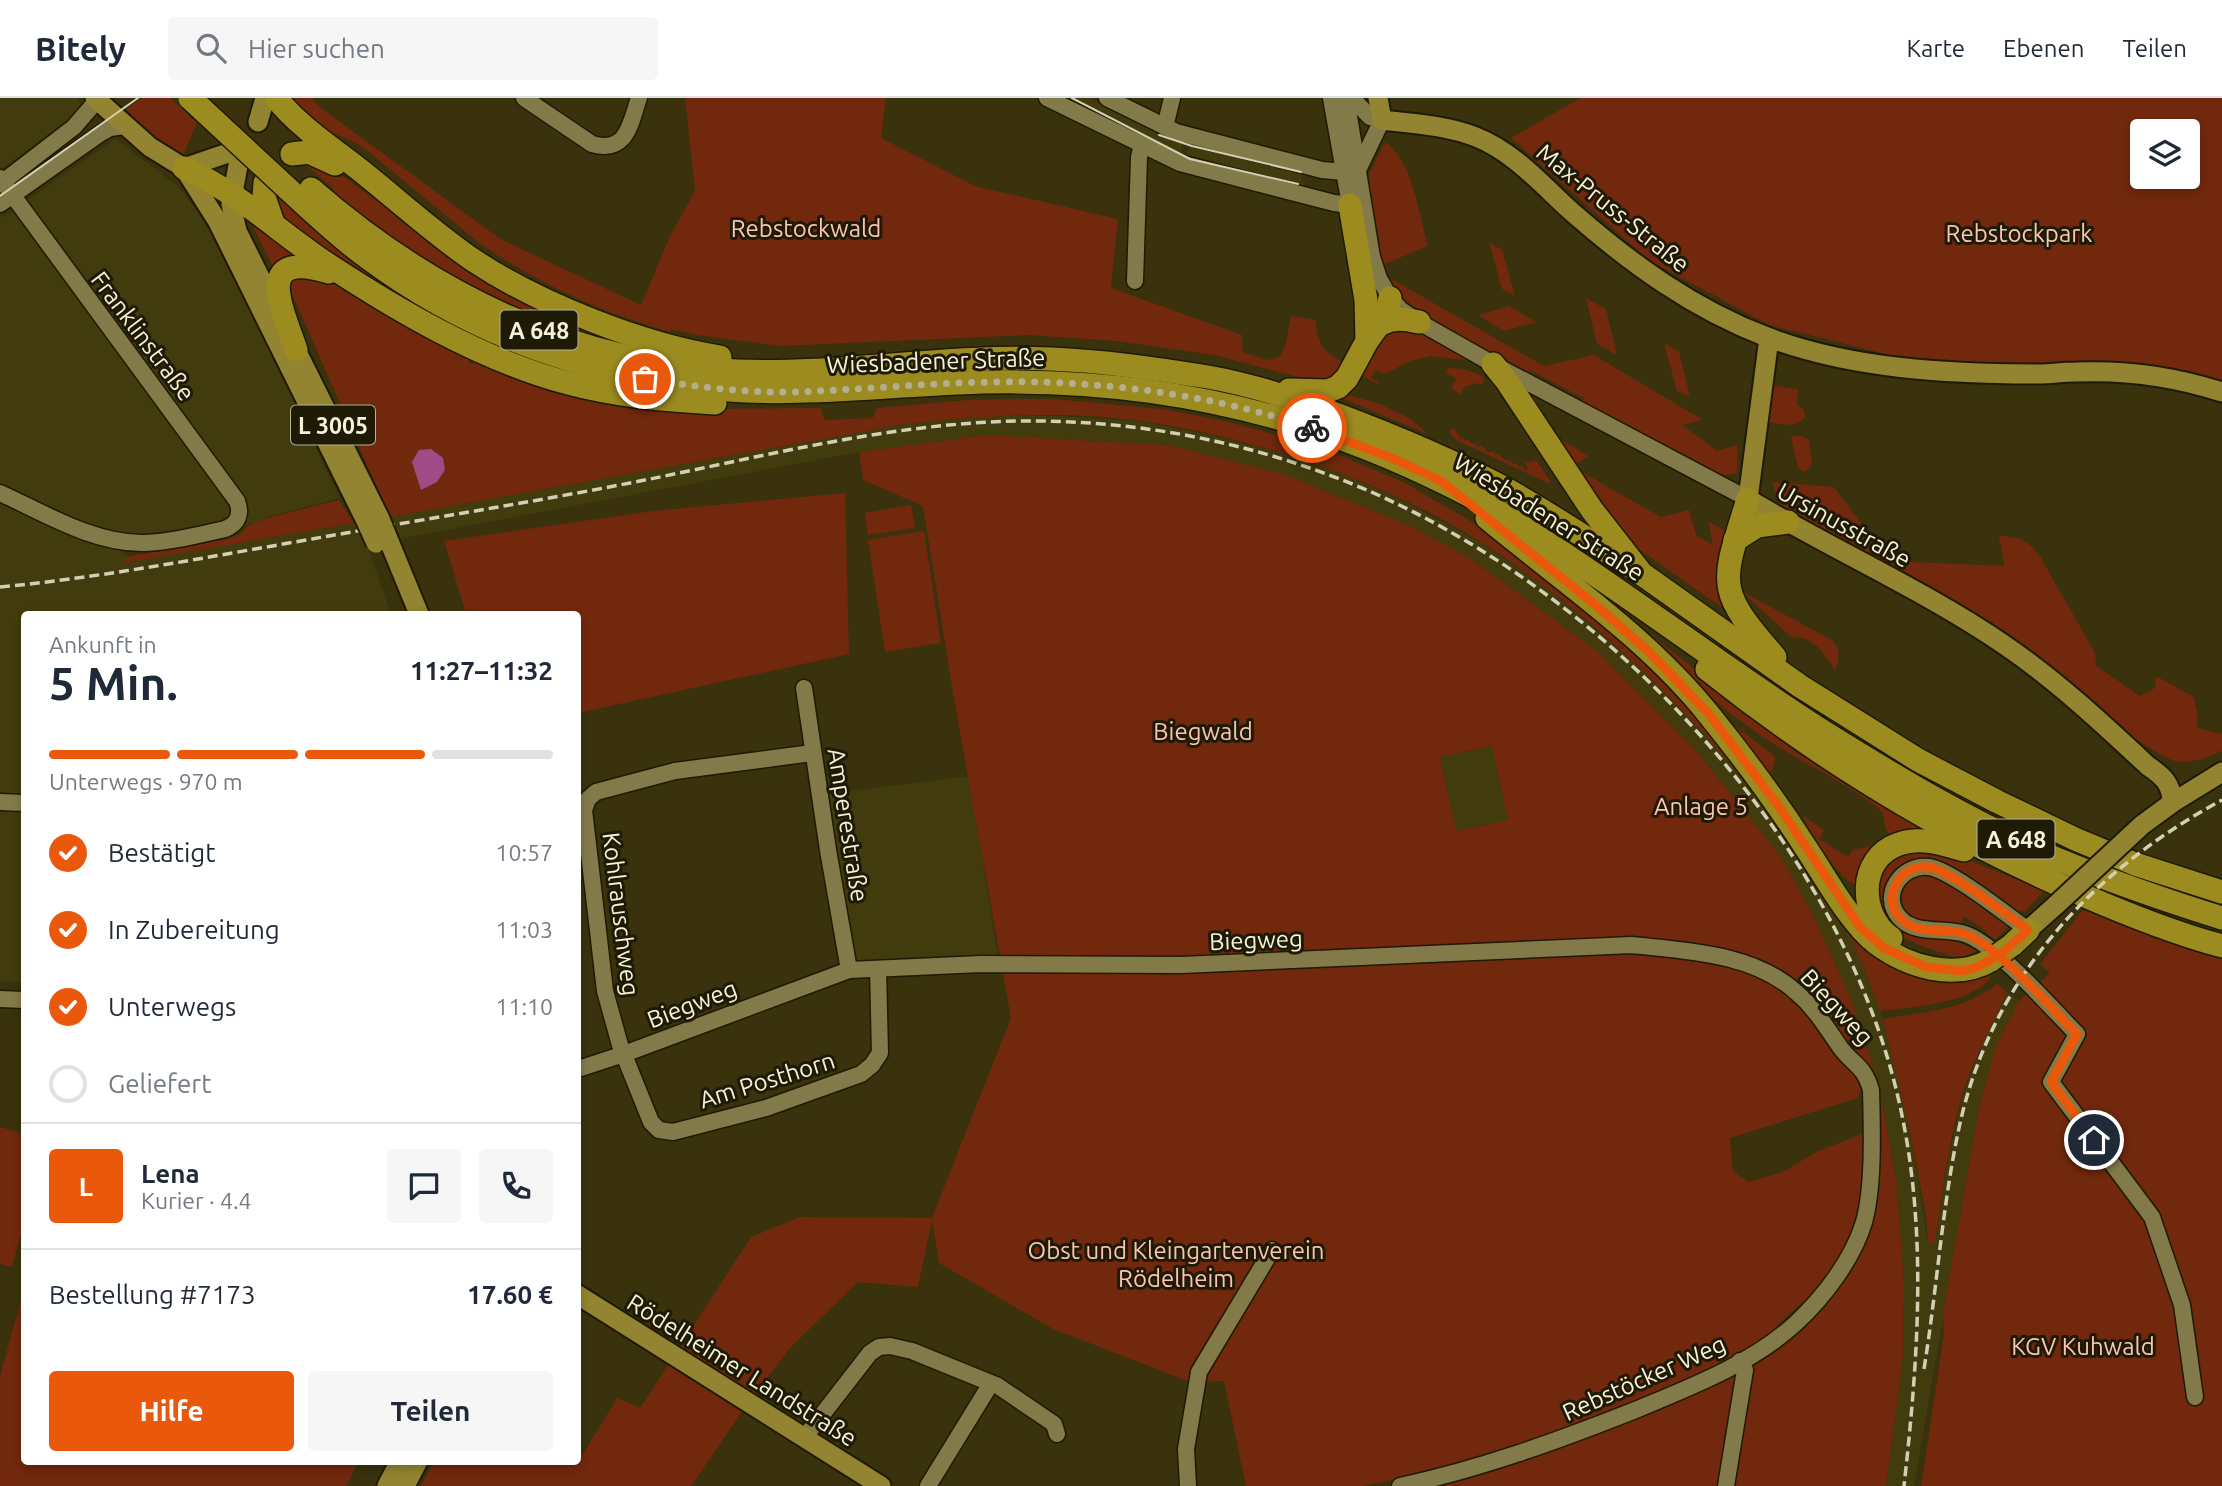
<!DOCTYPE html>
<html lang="de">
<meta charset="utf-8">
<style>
body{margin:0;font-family:Ubuntu,sans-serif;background:#f6f6f7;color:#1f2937;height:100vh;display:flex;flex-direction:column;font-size:26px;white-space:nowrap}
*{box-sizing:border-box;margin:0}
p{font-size:23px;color:#747a83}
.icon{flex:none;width:38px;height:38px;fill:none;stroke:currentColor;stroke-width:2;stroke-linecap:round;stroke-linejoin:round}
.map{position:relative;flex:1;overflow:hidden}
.sheet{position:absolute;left:21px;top:513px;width:560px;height:854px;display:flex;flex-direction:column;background:#fff;border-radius:7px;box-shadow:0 4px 10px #0003}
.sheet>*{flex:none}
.controls{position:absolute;left:2130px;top:21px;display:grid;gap:14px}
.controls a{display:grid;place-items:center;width:70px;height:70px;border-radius:7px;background:#fff;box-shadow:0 4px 10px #0003;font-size:35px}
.pin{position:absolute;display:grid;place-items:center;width:60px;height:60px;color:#fff;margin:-30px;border:4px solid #fff;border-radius:50%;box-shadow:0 2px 7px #0007}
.courier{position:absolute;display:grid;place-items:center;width:70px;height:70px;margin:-35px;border:5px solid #ea580c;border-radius:50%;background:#fff;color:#222;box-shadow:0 2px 9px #0007}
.summary em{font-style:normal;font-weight:700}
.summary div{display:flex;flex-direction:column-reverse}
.summary{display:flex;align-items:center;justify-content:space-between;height:119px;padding:0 28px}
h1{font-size:46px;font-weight:700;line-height:52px}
.bar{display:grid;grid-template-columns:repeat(4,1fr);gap:10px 7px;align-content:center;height:84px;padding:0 28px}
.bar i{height:9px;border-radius:5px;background:#e0e1e3}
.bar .on{background:#ea580c}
.bar p{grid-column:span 4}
.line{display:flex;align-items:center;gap:18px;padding:0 28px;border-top:2px solid #e0e1e3}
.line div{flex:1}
.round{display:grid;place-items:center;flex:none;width:74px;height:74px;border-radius:7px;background:#f6f6f7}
ol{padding:0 28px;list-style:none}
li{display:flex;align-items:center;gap:21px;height:77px}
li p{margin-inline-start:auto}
li .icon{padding:7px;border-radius:50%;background:#ea580c;color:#fff;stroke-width:4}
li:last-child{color:#747a83}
li i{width:38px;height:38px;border:4px solid #e0e1e3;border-radius:50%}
.primary-button{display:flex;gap:14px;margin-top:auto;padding:14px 28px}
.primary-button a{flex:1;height:80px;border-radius:7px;background:#ea580c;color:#fff;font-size:28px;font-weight:700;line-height:80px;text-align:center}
.primary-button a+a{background:#f6f6f7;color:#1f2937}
header{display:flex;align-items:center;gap:42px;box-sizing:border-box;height:98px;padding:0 35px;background:#fff;border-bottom:2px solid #e0e1e3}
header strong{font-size:33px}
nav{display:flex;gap:38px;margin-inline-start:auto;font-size:24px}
.search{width:490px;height:63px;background:#f6f6f7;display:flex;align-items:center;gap:18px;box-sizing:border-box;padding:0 24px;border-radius:7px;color:#747a83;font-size:26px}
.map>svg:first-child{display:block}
</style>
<header>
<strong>Bitely</strong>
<div class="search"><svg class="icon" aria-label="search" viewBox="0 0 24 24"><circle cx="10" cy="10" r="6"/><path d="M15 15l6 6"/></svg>Hier suchen</div>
<nav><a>Karte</a><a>Ebenen</a><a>Teilen</a></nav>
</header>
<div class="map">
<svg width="2222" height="1388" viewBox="0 0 2222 1388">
<rect width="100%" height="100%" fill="#39320d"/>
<g fill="#423b0d">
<polygon points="0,0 77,0 80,4 80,13 0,72"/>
<polygon points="1068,0 1088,0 1158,35 1184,43 1178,61"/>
<polygon points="115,41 178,88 202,119 288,288 339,400 271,418 252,426 236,425 117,443 126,459 124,464 390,419 900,327 982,318 1062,318 1139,323 1207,336 1281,355 1340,375 1400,401 1480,444 1547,489 1642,571 1714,645 1758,699 1835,808 1855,847 1888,933 1910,1034 1928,1144 1935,1145 1948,1060 1963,997 1983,944 2007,894 2019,903 1996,948 1980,1005 1914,1388 1886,1388 1903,1258 1904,1184 1896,1082 1879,987 1849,896 1811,813 1781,759 1699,656 1596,552 1471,461 1408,427 1286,377 1167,347 985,337 859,354 367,447 391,516 24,516 24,884 0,883 0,116 3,119"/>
<polygon points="1190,45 1308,73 1307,78 1303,77 1301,84 1305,86 1304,93 1185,64"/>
<polygon points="1493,648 1508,722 1455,733 1440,659"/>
<polygon points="969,678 998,860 856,868 827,696"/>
</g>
<g fill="#71280d" fill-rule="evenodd">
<path d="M142,0H170L197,25L183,57C166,53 133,28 127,11Z"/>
<path d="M292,0H312L318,8L502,142L641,207L670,138L695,93L685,0H886L881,40L975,88L1118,121L1111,190L1242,237L1243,254L1267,262L1279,259L1285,249L1291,218L1316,222C1316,245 1325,257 1347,265L1339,279L1321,285L1214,257L1117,243L1028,237L780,248L697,237L671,231L670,234C602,215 537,185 479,145L369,54L356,45L326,32L291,3Z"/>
<path d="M1580,0H2222V288L1938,269L1769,227L1650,163L1511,40ZM2142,33H2188V79H2142Z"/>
<path d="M1387,45C1414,67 1418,115 1428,148L1387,165H1380L1368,91L1369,77L1383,47Z"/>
<polygon points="300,62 321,65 341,80 343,78 456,162 667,257 585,238 515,212 417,161 332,96 334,91"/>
<polygon points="268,92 288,108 289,107 636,292 508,257 406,206 277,120"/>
<polygon points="246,115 316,165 274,171"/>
<polygon points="1489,144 1502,152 1515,198 1502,191"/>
<path d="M306,174L353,192L469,259V265L472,266L476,262L685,311L821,310L824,322L873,320L877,310L968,302L1015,301H1054L1162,311L1220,322L1293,341L1339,357L1403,384L1469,422L1599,516L1726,647L1868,845L1989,875L1990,881C1963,908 1916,908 1880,913C1868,878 1854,844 1836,811C1826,792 1810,774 1798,755C1762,704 1725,656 1681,611C1621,549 1555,491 1482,445C1387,384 1253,339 1141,323C1062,312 978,318 900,327L390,419L291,194L290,177Z"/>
<path d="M1388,179L1544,268L1594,257L1703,322L1682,327L1717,353L1737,347V376L1720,377L1704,373L1581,305L1584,301L1530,272L1527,275C1478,250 1417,228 1388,179Z"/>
<polygon points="1586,200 1606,211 1617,257 1597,246"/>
<polygon points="1509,208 1536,224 1504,233 1478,217"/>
<path d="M1404,225L1419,230L1467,256L1494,275L1577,401L1568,396L1500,287L1485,270L1466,262L1430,258L1410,263L1385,276L1375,272L1371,280L1379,285L1377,286L1363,278L1361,274C1371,251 1378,231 1404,225Z"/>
<polygon points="1664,245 1679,254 1690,299 1677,293"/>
<path d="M1448,270C1462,270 1472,273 1484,279L1482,287L1477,285L1464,289L1461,296L1451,291L1456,280L1446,275Z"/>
<polygon points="1511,280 1529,290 1555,338 1588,358 1573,369 1661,419 1689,412 1696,437 1713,447 1708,423 1727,434 1727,513 1640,452 1608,423"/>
<path d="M1769,287L1798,291L1797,306L1804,312L1805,319C1794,332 1778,325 1763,323Z"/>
<polygon points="1342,295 1380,306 1409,320 1428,336 1339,299"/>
<polygon points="1451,331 1455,331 1461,341 1463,339 1466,343 1469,342 1472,346 1475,345 1478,349 1481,347 1489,355 1493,353 1495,357 1498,356 1507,363 1510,362 1513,366 1516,365 1519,369 1521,367 1525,372 1528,370 1525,365 1536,362 1551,384 1548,385 1456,342 1450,335"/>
<path d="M986,337L1167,347L1286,377L1408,427L1471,461L1596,552L1699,656L1781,759L1811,813L1849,896L1879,987L1896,1082L1904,1184L1903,1258L1886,1388H1419L1496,1370L1681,1300L1738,1271L1821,1201L1849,1166L1868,1116L1878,1043L1876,993L1867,969L1858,1000L1730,1040L1733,1073L1748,1084L1783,1074L1816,1054L1864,1035L1860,1105L1844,1159L1818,1194L1796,1209L1753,1252L1668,1295L1531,1346L1474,1363L1364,1388H1246L1224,1283L1190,1284L1053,1231L939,1165L932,1122L918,1189L858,1184L789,1251L748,1305L691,1388H421L434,1363H578V1353L583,1356L617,1300L640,1310L751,1139L800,1119L932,1120L1011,920L953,595L923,408L863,382L859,354ZM1492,648L1508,722L1456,733L1440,659Z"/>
<polygon points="1791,338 1802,338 1809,341 1812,367 1805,374 1798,370"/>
<path d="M1773,384L1834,389L1889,463L2004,468L1999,438C2020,438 2029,443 2041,460L2095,555L2096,568L2140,598L2155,590L2156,578L2194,599L2197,613V630L2222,636V653C2167,678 2167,654 2121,634L2050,574L1779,412Z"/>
<polygon points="845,395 849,556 578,615 578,516 466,516 444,443 653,413"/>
<polygon points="339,402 354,425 123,465 126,459 227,441 239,437 249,427 271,419"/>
<polygon points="911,407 915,430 868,437 865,415"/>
<polygon points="924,433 941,545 885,554 868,442"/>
<path d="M1741,493L1832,542C1841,551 1840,561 1835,572L1818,549L1806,541L1790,538Z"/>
<path d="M1595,494L1734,601L1955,744L1895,739C1882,732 1886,728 1883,716L1878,710C1841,681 1798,663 1760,637C1700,595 1649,544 1595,494Z"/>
<polygon points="1726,622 1772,656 1775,660 1770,680"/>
<path d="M1805,719L1824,732L1819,741L1848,759L1853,752L1879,746L1861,791C1834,777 1819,745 1803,720Z"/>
<polygon points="1903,749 1957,757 2044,793 2025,813 2014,813 2011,826 1995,842 1979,828 1963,818 1956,843 1976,853 1963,859 1951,858 1924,849 1891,834 1871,796 1892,755"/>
<polygon points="2088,811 2222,857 2222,1388 1921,1388 1944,1236 1943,1216 1980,1005 1996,948 2019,903 2050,875 2040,866 2081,814"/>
<path d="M1997,886L2007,894C1991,928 1973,962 1962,998C1948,1046 1942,1096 1935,1146L1928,1144L1926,1117L1910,1034L1883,921C1923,914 1965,912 1997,886Z"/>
<polygon points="0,1029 24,1036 24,1125 12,1169 0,1166"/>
<polygon points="23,1195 24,1196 24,1363 359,1363 346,1388 0,1388 0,1278"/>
</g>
<polygon fill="#9f4b87" points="431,351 443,360 445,372 437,384 421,392 412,364 419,352"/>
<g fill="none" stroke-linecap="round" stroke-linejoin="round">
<g stroke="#1f1a02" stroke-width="19">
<g id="minor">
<path d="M524,0L592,46C627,56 630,26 639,0"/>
<polyline points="1047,0 1180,65 1334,105 1350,107 1359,101"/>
<polyline points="1107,0 1176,34 1322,72 1344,74 1358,72"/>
<polyline points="1331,0 1350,107"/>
<polyline points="1346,0 1372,159 1379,180 1390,200 1400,211 1419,224 1493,266 1748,401"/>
<polyline points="1352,0 1370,19 1382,22 1358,72"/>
<polyline points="1165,29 1172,0"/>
<path d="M0,80L237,403C242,416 238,426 225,431C199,437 170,444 144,445C94,446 44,415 0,395"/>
<polyline points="0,86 74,29 99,0"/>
<polyline points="0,106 101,35 110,30 125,28"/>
<polyline points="1135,183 1139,59 1142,47"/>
<polyline points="804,590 828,752 849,872"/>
<polyline points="812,655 675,673 596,694 588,701 584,712 605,893 620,947 651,1024 659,1032 673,1034 766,1010 861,976 872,967 880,955 878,871"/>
<polyline points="0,704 24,705"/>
<path d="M2028,832C2007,817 1951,772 1929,769C1902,765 1880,797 1899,819C1915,838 1944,829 1965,836C1996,846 2052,911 2077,936L2051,984L2152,1119L2182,1207L2195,1299"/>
<polyline points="0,901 24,902"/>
<path d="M578,971L624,956L849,872L981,866L1181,867L1632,847C1687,853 1753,855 1796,894C1815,910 1826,929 1840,949C1853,967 1864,967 1871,992C1872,1030 1874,1088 1864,1124C1853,1161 1824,1199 1796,1225C1752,1266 1688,1290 1633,1313C1557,1343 1480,1371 1400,1388"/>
<polyline points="804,1340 870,1255 879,1249 890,1248 912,1253 998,1288 1054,1326 1057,1336"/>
<polyline points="928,1388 990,1287"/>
<polyline points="1188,1388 1186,1351 1199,1274 1272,1152"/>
<polyline points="1726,1388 1745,1272 1740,1263"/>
</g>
</g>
<g stroke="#1f1a02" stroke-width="23">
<g id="major">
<polyline points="95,0 150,49 184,70 218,124 366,423"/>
<path d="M1378,0L1382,22C1414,26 1446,27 1476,39C1514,54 1542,87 1572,114C1630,165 1693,211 1767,239C1851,271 1949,276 2039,276C2051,276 2063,274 2076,274C2124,272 2176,279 2222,294"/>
<polyline points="258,24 265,0"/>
<polyline points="239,62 231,106 237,133 380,421"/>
<polyline points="184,70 231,54"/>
<path d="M1748,401C1833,452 1924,492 2006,548C2057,583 2103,626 2148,668C2163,678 2172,686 2172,705"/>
<polyline points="1748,401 1769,240"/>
<polyline points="389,443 419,516"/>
<polyline points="2142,727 2172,705 2222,674"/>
<polyline points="2028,832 2056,807"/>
<polyline points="578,1197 881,1388"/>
<polyline points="387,1388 400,1363"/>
<polyline points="405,1388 418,1363"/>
</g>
</g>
<g stroke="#1f1a02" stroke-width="26">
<g id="highway">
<path d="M276,0C301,31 334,51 365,76C401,105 435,136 473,162C539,206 643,247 720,259"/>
<polyline points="292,56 309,54 335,66"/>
<path d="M184,70C239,95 273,129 321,162C395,211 481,262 568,285C615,298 666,302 715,305"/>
<polyline points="265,85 264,99 273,125"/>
<path d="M287,90C313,114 339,139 368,160C476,240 610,287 745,293C816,296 887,288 958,285C1071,280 1187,292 1295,325C1360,345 1422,372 1482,404C1510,420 1536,438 1563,455C1652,514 1737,579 1827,636C1899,681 1973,725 2052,759C2107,782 2164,802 2222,820"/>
<path d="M311,91C430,195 577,268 737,273C842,277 947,256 1051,261C1103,263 1156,271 1208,279C1253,287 1296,301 1338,317C1394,338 1449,361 1502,389C1550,415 1596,447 1642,476"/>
<polyline points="1350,107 1366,202 1367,243"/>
<path d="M1381,226C1394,219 1405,221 1419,224"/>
<path d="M296,252C282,210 252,151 329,174"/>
<polyline points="1493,266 1506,282 1592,412 1642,476 1800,588 1918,662 1998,704 2075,741 2135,766 2222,794"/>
<polyline points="1289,292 1328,293 1338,289 1347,280 1367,243 1386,217 1390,200"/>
<path d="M1748,401C1722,486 1714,490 1775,559"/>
<path d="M1487,420C1563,483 1648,540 1710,618C1743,659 1775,702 1804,747C1823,775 1850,825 1876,845C1908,869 1955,883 1991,862"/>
<polyline points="1735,442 1757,428 1788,424"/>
<path d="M1707,571C1821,662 1944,737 2078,795C2124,815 2173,835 2222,848"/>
<path d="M1891,840C1859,818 1857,760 1899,746C1920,738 1943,746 1964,752"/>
<polyline points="2012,847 2028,832"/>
</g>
</g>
<use href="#minor" stroke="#837a49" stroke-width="16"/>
<use href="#major" stroke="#928430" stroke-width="19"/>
<use href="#highway" stroke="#9c8b1f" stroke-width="23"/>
<g stroke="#d3cfb3" stroke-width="2">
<polyline points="1072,0 1190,61 1298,86"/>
<polyline points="1159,37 1192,48 1301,74"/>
<polyline points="0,98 138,0"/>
</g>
<g stroke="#d3cfb3" stroke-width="3.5" stroke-dasharray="10 5" stroke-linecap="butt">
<path d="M0,489C105,479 208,459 312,441C419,422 528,405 635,384C762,359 894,324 1024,323C1143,322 1260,346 1369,393C1606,496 1828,731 1894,983C1929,1117 1919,1252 1904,1388"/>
<path d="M1924,1271C1937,1191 1942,1109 1959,1030C1991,881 2091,773 2222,702"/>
</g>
<g stroke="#1f1a02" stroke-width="23" stroke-linecap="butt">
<g id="major-bridge">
<polyline points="380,421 389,443"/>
<polyline points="366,423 376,445"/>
<polyline points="2056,807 2142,727"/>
</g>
</g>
<g stroke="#1f1a02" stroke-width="26" stroke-linecap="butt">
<g id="highway-bridge">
<polyline points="190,0 287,90"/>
<polyline points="1991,862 2012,847"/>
</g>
</g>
<use href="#major-bridge" stroke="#928430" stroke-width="19"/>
<use href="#highway-bridge" stroke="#9c8b1f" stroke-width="23"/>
</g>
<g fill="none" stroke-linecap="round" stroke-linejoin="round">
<path stroke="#b4af91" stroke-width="7" stroke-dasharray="0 12.6" d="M645,281C694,288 742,295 792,294C859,292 926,285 993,284C1100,282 1211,296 1312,330"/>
<path stroke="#ea580c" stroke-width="9" d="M1312,330L1392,360L1441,383L1598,509L1647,552L1709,616L1777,706L1860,829L1884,850L1926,869L1963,873L1977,869L2001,856L2028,832C2007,817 1951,773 1929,769C1902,765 1881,797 1899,819C1915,838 1944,829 1965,836C1996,846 2052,911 2077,936L2051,984L2094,1042"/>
</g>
<g text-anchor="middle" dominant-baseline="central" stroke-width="6" stroke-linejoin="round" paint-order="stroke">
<g fill="#1e1a06" stroke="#b5b199" stroke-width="2">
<rect x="500.5" y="212.5" width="77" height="39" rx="5"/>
<rect x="291" y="307.5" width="84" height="39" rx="5"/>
<rect x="1977.5" y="721.5" width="77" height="39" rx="5"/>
</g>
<g font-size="23" font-weight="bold" fill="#f6f2d8">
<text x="539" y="232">A 648</text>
<text x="333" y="327">L 3005</text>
<text x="2016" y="741">A 648</text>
</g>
<g font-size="24" fill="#f6f2d8" stroke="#1e1a06">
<text transform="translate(1613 110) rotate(39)">Max-Pruss-Straße</text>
<text transform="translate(143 238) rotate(53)">Franklinstraße</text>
<text transform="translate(936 263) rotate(-2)">Wiesbadener Straße</text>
<text transform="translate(1549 419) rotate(32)">Wiesbadener Straße</text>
<text transform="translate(1844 427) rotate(29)">Ursinusstraße</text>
<text transform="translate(848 727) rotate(81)">Amperestraße</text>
<text transform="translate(621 816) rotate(83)">Kohlrauschweg</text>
<text transform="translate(1256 842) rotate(-2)">Biegweg</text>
<text transform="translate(692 906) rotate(-21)">Biegweg</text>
<text transform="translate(1837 909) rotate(47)">Biegweg</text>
<text transform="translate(767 982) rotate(-17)">Am Posthorn</text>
<text transform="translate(742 1272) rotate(32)">Rödelheimer Landstraße</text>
<text transform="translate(1644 1280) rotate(-24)">Rebstöcker Weg</text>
</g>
<g font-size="24" fill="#f9c4b3" stroke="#1e1a06">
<text x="806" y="130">Rebstockwald</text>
<text x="2019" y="135">Rebstockpark</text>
<text x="1203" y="633">Biegwald</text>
<text x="1701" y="708">Anlage 5</text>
<text x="1176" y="1152">Obst und Kleingartenverein<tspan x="1176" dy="28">Rödelheim</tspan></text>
<text x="2083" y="1248">KGV Kuhwald</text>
</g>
</g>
</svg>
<div class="controls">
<a><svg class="icon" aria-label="layers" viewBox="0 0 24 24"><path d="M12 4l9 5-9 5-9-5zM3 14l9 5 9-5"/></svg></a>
</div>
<div class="pin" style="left:645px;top:281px;background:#ea580c"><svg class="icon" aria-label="bag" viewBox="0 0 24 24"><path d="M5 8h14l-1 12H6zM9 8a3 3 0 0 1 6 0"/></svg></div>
<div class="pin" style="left:2094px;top:1042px;background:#1f2937"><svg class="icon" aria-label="home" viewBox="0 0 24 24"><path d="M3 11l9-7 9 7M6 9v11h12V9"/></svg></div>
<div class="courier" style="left:1312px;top:330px"><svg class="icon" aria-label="bike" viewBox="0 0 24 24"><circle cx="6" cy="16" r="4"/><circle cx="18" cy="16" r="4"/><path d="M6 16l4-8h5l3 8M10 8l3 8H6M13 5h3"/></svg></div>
<section class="sheet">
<div class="summary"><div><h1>5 Min.</h1><p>Ankunft in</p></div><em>11:27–11:32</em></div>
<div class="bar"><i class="on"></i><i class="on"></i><i class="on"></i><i></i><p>Unterwegs · 970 m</p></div>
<ol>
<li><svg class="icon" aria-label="check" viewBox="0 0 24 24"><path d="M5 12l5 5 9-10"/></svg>Bestätigt<p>10:57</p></li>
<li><svg class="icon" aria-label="check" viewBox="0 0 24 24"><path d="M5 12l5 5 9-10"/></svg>In Zubereitung<p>11:03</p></li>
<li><svg class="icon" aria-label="check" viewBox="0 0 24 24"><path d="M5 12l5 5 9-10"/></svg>Unterwegs<p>11:10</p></li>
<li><i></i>Geliefert</li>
</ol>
<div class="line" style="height:126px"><b class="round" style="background:#ea580c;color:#fff">L</b><div><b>Lena</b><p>Kurier · 4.4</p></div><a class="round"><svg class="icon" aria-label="chat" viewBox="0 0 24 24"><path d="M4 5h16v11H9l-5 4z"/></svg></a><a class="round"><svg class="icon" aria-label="phone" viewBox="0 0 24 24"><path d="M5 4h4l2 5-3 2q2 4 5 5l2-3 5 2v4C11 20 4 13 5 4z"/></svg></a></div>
<div class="line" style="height:91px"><div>Bestellung #7173</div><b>17.60 €</b></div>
<div class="primary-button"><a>Hilfe</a><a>Teilen</a></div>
</section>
</div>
